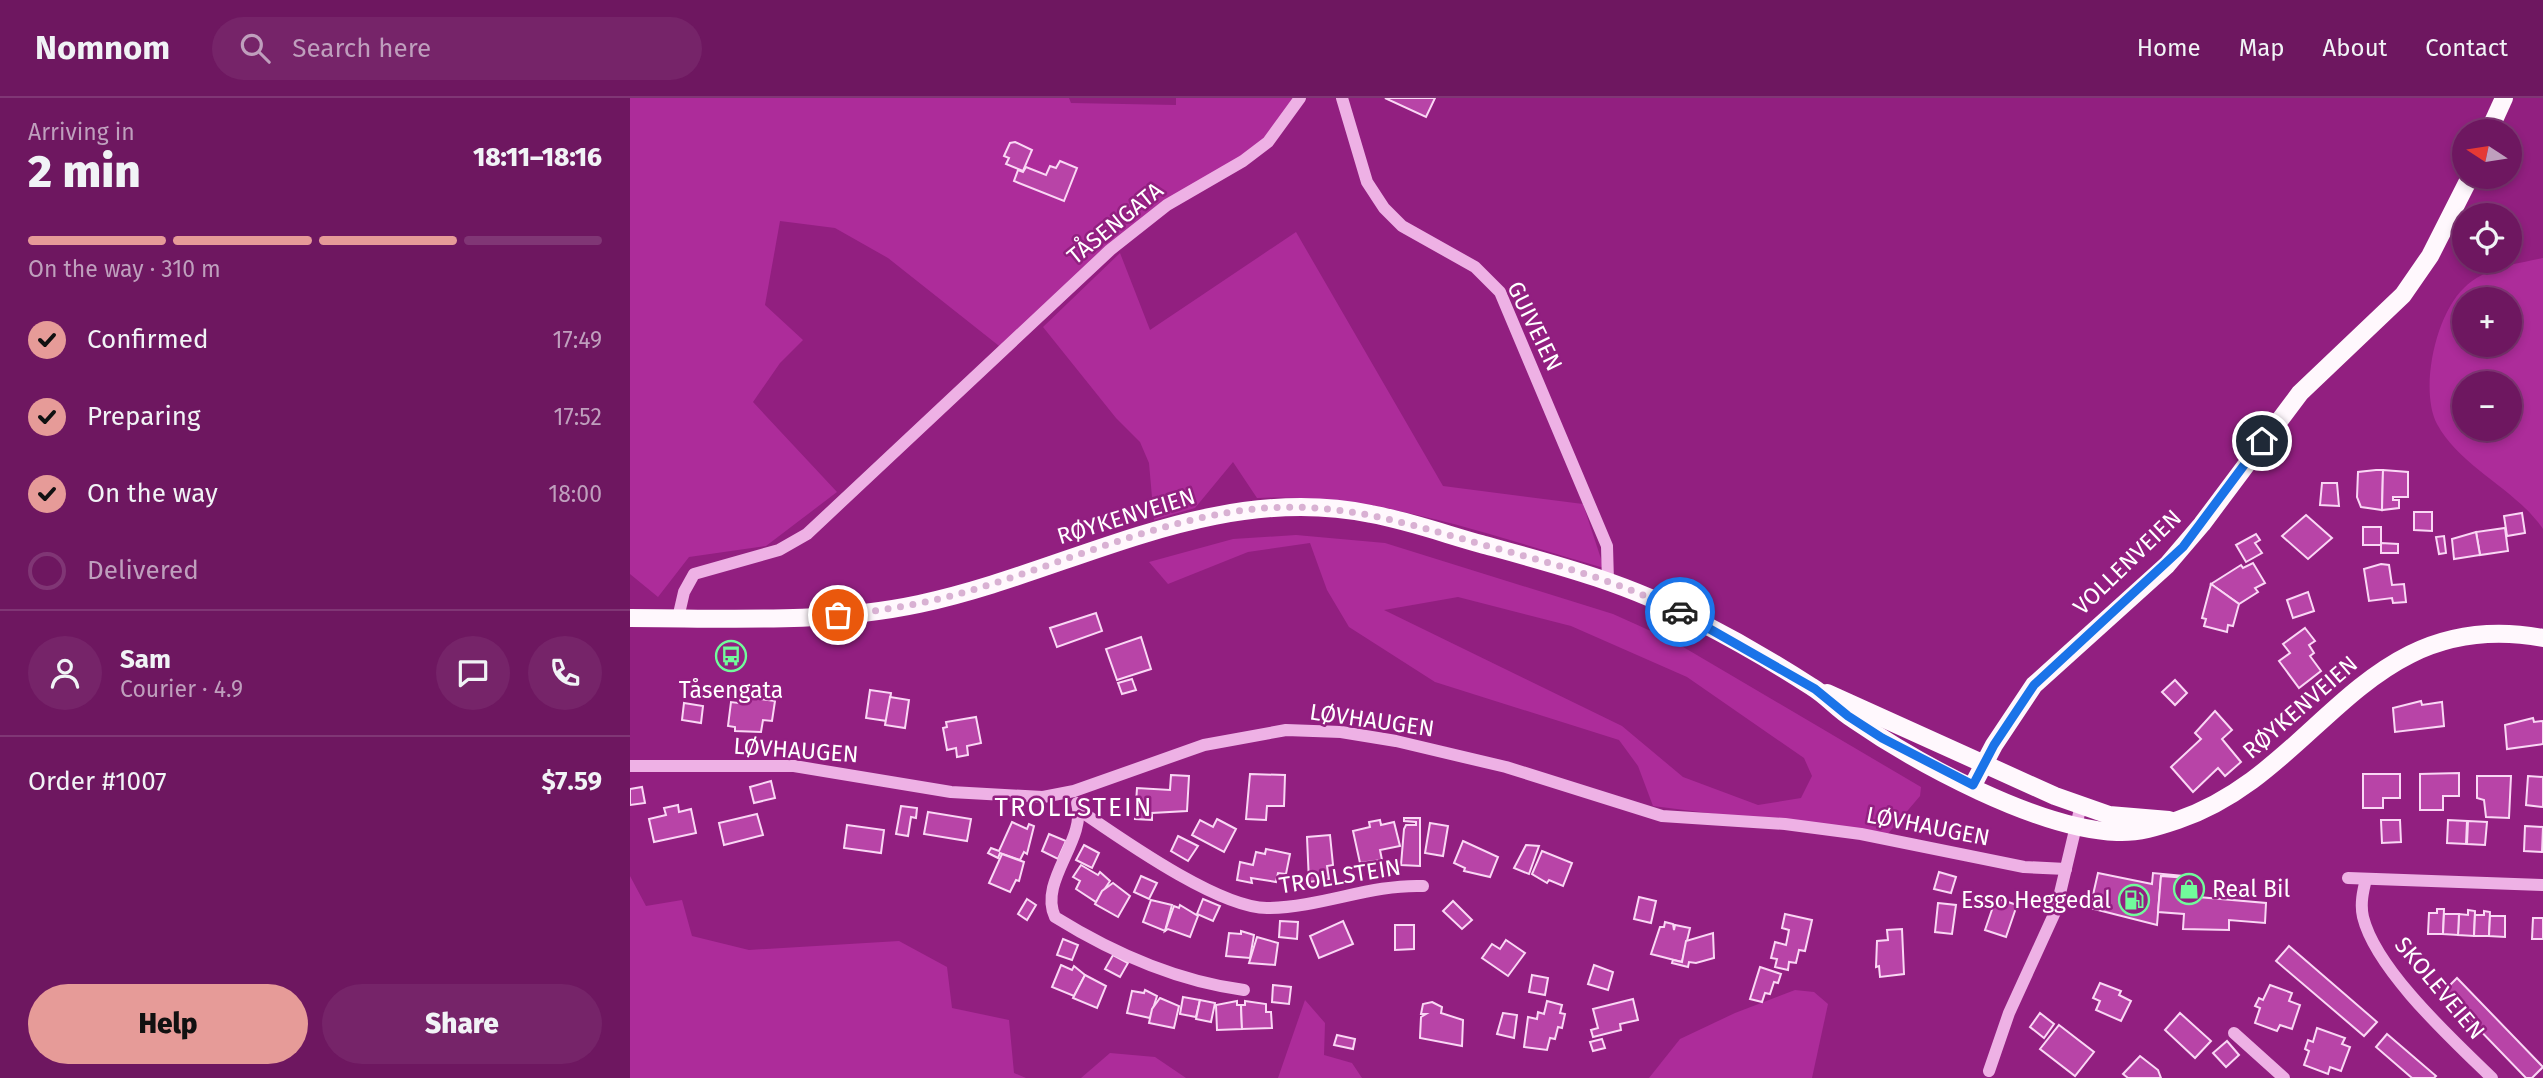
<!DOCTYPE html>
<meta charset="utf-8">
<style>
body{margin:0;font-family:"Fira Sans",sans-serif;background:#762469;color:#f1f3f6;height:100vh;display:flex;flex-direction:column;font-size:26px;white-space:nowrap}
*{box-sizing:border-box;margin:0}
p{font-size:23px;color:#bf9fbd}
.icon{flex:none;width:38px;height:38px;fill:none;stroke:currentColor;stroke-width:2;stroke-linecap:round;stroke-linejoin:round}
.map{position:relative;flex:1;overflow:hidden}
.side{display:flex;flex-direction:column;background:#6e1760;width:630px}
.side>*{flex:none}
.needle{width:46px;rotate:282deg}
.buttons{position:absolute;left:1822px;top:21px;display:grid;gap:14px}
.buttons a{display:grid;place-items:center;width:70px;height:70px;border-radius:50%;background:#6e1760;box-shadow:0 4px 10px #0003,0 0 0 2px #803675;font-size:35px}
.pin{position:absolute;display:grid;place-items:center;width:60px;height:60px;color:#fff;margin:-30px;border:4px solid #fff;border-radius:50%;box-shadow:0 2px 7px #0007}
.courier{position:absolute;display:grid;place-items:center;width:70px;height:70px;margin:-35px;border:5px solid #1a73e8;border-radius:50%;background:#fff;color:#222;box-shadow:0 2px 9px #0007}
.headline em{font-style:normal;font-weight:800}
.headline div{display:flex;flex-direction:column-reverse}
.headline{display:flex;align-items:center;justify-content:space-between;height:119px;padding:0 28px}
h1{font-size:46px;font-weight:800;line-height:52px}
.bar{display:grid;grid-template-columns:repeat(4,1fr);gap:10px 7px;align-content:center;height:84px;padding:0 28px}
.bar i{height:9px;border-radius:5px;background:#803675}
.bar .on{background:#e69b98}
.bar p{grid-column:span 4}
.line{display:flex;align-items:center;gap:18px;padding:0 28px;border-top:2px solid #803675}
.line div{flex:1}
.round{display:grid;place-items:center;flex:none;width:74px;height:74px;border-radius:37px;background:#762469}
ol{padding:0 28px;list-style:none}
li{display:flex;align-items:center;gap:21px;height:77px}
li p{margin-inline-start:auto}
li .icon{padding:7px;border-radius:50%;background:#e69b98;color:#111;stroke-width:4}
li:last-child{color:#bf9fbd}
li i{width:38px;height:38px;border:4px solid #803675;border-radius:50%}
.action{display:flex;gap:14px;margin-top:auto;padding:14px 28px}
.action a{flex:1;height:80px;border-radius:42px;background:#e69b98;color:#111;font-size:28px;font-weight:800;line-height:80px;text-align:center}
.action a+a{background:#762469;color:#f1f3f6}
header{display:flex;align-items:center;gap:42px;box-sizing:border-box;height:98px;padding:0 35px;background:#6e1760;border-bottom:2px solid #803675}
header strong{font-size:33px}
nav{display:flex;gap:38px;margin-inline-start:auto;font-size:24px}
.search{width:490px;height:63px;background:#762469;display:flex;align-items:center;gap:18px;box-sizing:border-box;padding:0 24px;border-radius:38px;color:#bf9fbd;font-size:26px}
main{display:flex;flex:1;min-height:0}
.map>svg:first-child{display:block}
</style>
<header>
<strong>Nomnom</strong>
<div class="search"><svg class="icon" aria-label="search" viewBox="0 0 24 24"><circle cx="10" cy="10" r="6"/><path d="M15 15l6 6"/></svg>Search here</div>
<nav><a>Home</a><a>Map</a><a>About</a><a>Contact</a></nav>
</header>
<main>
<section class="side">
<div class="headline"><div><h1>2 min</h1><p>Arriving in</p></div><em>18:11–18:16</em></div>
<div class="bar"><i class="on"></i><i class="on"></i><i class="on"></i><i></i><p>On the way · 310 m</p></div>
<ol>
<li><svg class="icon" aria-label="check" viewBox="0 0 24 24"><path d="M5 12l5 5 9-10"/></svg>Confirmed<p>17:49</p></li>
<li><svg class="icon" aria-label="check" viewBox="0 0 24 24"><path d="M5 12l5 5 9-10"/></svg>Preparing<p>17:52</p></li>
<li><svg class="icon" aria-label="check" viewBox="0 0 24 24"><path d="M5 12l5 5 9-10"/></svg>On the way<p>18:00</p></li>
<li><i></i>Delivered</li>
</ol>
<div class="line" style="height:126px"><a class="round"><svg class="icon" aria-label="person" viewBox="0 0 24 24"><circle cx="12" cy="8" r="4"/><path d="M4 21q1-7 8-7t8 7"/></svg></a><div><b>Sam</b><p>Courier · 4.9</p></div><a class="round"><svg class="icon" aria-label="chat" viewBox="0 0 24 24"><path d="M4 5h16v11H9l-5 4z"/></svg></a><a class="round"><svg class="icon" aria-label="phone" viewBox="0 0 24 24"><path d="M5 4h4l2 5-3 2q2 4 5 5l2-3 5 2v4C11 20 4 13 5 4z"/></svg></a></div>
<div class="line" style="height:91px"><div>Order #1007</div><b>$7.59</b></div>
<div class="action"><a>Help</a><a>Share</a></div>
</section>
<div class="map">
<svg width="1913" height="980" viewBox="0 0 1913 980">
<rect width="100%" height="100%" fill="#921f80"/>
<g fill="#ad2c9a" fill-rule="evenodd">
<polygon points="0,0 439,0 441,5 546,7 546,0 664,0 634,47 526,118 378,255 258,160 205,130 150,123 135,207 173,242 150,265 123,304 207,394 136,448 59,459 28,499 0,476"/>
<path d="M666,134L813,388L953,406L974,470C859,437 748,395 627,400L603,364L565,410L524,422L519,365L510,344L486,320L413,229L490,155L520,232Z"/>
<path d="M1913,160V431C1885,390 1831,370 1807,326C1789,291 1806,216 1834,190C1855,169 1886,166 1913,160ZM1880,201V247H1834V201ZM1880,285V331H1834V285Z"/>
<path d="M666,437L755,445L983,516L1043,543L1291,689L1290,698L1256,738L1023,708L1008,668L989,642L805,584L719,529L697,492L680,445L618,454L538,486L519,464L603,441ZM828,499L941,528L1057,579L1174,660L1182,678L1171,700L1128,707L1053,679L992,628L754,512Z"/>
<polygon points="0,778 16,808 52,802 62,838 119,852 269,843 317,869 322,910 379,922 384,975 396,980 0,980"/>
<polygon points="1165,892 1184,894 1198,906 1182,980 1019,980 1050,941 1105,915"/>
<polygon points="675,902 695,925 694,957 722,965 732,980 648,980"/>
<polygon points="480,955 525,959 556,980 451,980"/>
</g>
<g fill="#b844a7" stroke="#fad7f5" stroke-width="2">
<polygon points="755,0 805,0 796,19"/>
<polygon points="385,44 402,52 393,73 376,66 379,60 374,58 380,45"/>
<polygon points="430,63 447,70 434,103 384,83 388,72 393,74 396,69 416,77 420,68 426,70"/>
<polygon points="1746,372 1753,372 1752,412 1731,409 1727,399 1728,374"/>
<polygon points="1753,372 1778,374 1778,399 1763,399 1763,402 1769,402 1769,410 1752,412"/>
<polygon points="1692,385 1707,385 1709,408 1690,407"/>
<polygon points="1784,414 1802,414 1802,433 1784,432"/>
<polygon points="1892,415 1895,435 1877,438 1874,418"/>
<polygon points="1676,417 1702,440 1678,461 1652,438"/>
<rect x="1733" y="429" width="18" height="18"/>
<polygon points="1875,430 1878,453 1850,457 1846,434"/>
<polygon points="1846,434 1850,457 1824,461 1822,441"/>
<polygon points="1626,436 1630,442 1625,445 1632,455 1616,464 1606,447"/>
<polygon points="1814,438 1816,455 1809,456 1806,439"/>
<polygon points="1751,445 1768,446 1768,455 1751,455"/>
<polygon points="1623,465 1635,485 1625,490 1628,494 1609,506 1581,486 1611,467 1613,470"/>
<polygon points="1751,466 1759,467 1762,487 1774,486 1776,504 1763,505 1762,500 1739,503 1734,471"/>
<polygon points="1581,486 1609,506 1603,528 1598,527 1597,534 1574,528 1576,521 1572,520"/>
<polygon points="1678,494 1684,513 1663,520 1657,502"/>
<polygon points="466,515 472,533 427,549 420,530"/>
<polygon points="1675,530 1685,543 1679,547 1684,555 1680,558 1691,573 1669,590 1649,563 1660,555 1653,546"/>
<polygon points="511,539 521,571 487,582 476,551"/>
<polygon points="502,581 506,592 492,596 488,585"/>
<polygon points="1545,582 1557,595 1545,607 1532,594"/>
<polygon points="240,592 261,595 257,623 236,620"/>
<polygon points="117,599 145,603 142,623 133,622 131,634 105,633 105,629 98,628 101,604 116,606"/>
<polygon points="260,599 279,602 275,630 255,627"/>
<polygon points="1791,603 1792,607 1812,604 1814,628 1765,634 1763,610"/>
<polygon points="54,605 73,608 71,625 52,622"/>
<polygon points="1585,613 1602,632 1592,641 1611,664 1595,678 1588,670 1563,694 1541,669 1571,641 1565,635"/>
<polygon points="346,619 351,645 337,648 338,657 327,659 326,650 317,652 313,630 317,629 316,624"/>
<polygon points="1903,620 1904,624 1913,623 1913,646 1877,651 1875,627"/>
<polygon points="1829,675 1829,698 1813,698 1813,712 1790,712 1790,676"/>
<polygon points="620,676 655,677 654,708 637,708 636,722 616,721"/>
<polygon points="1733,676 1770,676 1770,700 1753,700 1753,710 1733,710"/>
<polygon points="541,677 559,678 557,713 522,715 522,722 505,721 507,690 540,692"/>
<polygon points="1847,678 1881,678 1879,720 1856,719 1854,702 1847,700"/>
<polygon points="1898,678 1913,679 1913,709 1896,707"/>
<polygon points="141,683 145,700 124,705 120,689"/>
<polygon points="12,689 15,705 0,707 0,691"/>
<polygon points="48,707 49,714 61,711 66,735 24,744 19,721 36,717 34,710"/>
<polygon points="271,708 287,710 286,720 281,719 278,738 266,736"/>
<polygon points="298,714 341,721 337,743 294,736"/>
<polygon points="127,716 133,737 94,747 89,725"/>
<polygon points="774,720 790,720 790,768 771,767 774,731 776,727 786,727 786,724 774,723"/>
<polygon points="587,721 606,731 594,754 562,737 570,722 583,729"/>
<polygon points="750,722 751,727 764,724 770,748 750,752 752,762 730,765 723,733 740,729 739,724"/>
<polygon points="1751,722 1770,722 1771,744 1752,745"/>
<polygon points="1818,722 1837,723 1836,746 1817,745"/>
<polygon points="1838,723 1857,724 1855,747 1837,746"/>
<polygon points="382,724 397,731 399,726 404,728 397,756 394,754 390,762 370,755 368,760 358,755 361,750 369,753"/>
<polygon points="800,725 818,728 813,758 795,755"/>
<polygon points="217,727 254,732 251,755 214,750"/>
<polygon points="1895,728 1913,729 1912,754 1894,753"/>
<polygon points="419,736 436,743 428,761 412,753"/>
<polygon points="700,737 703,767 697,768 699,781 679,784 677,739"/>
<polygon points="548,738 568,748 558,763 541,753"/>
<polygon points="833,743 868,759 860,779 834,773 835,770 824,765"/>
<polygon points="454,747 469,755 462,770 446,762"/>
<polygon points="896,747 909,748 899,776 884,770"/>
<polygon points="636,751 660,756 656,776 648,775 646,784 621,780 622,785 607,782 610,764 623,767 626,754 635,756"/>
<polygon points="912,753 942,765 933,788 919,782 917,785 902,776"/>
<polygon points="372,756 394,764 389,783 386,782 380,794 359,785"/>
<polygon points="451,767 468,777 470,774 480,783 466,804 446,791 450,783 443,779"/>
<polygon points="1309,774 1326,779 1321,795 1304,791"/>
<polygon points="1468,775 1522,786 1523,775 1554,778 1531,778 1527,827 1460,810"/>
<polygon points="511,778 527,785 519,801 504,794"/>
<polygon points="1531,778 1558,780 1557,798 1636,805 1635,825 1599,822 1599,832 1553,831 1554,816 1528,814"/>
<polygon points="483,785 500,798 488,819 465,806 472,793"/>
<polygon points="1009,799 1026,803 1021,825 1004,821"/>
<polygon points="1366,800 1387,807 1376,839 1355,832"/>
<polygon points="397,801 406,807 397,822 388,816"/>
<polygon points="573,801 590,808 583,823 567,816"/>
<polygon points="521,802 542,807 535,833 513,824"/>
<polygon points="823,803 842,822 832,831 813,813"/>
<polygon points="1308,805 1326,807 1322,836 1305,834"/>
<polygon points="550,807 568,818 560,839 538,831 535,833 544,808 549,810"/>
<polygon points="1807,811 1814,811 1813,836 1798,836 1799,815 1807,815"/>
<polygon points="1838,812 1845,813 1844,838 1828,837 1829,816 1838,817"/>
<polygon points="1854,813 1860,814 1859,838 1844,838 1845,817 1854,817"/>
<polygon points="1155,816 1182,822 1175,853 1169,852 1166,865 1159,864 1158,872 1145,869 1147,861 1141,860 1145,844 1156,847 1159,832 1152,830"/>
<polygon points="1814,816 1829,816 1828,837 1813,836"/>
<polygon points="1860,818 1875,818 1875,839 1859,838"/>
<polygon points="1903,820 1913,820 1913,841 1902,841"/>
<polygon points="650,823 668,824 667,841 649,839"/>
<polygon points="713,823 723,846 689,860 680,838"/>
<polygon points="1035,824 1043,826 1044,832 1045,827 1060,830 1052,864 1021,856 1030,829 1034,829"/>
<polygon points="765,827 784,827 784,851 765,852"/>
<polygon points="1272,831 1274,876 1250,879 1249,868 1246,869 1247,843 1258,842 1257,832"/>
<polygon points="611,833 624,837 620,860 596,858 599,835 611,836"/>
<polygon points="1083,835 1084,860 1066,865 1059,864 1058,869 1042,865 1043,862 1052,864 1056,843"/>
<polygon points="627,839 648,845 645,867 619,865"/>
<polygon points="433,841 448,847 442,862 427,857"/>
<polygon points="876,842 895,855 878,878 852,860 862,846 870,851"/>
<polygon points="1659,848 1747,924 1734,938 1646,863"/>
<polygon points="483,857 498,865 490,879 475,871"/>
<polygon points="431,867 442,872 444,868 455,877 444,898 422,889"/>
<polygon points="964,867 983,874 978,892 958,886"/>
<polygon points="1130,869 1151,876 1148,885 1144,884 1140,896 1135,895 1132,904 1120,901"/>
<polygon points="455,877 476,888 467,910 443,900"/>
<polygon points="902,877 918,880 915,897 899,894"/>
<polygon points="1827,880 1913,969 1902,980 1896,980 1813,894"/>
<polygon points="1470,885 1491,893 1489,897 1501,903 1491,923 1466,912 1470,903 1463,900"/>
<polygon points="643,887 661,889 659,906 642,904"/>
<polygon points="1640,887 1662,895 1659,903 1670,907 1662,931 1650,927 1647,933 1625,925 1630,910 1625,908 1629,900 1633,902"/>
<polygon points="515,892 527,898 520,920 497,915 502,893 514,895"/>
<polygon points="553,899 570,902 566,919 550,916"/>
<polygon points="530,900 549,908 544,930 519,925 522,911"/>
<polygon points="1003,901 1008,922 990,926 991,932 963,939 961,932 968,930 963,911"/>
<polygon points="570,902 585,905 581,924 566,921"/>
<polygon points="607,903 607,907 611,907 612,931 587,932 586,907"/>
<polygon points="615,903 636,906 636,914 641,914 642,930 612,931 611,907 615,907"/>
<polygon points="917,903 932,907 930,915 935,916 932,930 928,929 925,941 920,940 917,952 894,949 898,919 907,921 908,914 914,916"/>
<polygon points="802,904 812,909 811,915 833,922 832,948 790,940 791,919 796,916 791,916 793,906"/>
<polygon points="873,915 887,917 884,940 867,936"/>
<polygon points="1410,915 1424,926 1414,940 1400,929"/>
<polygon points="1550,915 1581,943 1565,960 1535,932"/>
<polygon points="1429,927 1464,954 1445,978 1410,951"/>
<polygon points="1687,930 1715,940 1712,946 1720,949 1711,973 1700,969 1698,976 1674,967 1679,953 1675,951 1678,942 1683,944"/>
<polygon points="1757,936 1806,978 1804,980 1782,980 1746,949"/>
<polygon points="707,937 725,941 723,951 704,947"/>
<polygon points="972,941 975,950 963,953 960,944"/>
<polygon points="1597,943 1609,957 1596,969 1583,955"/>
<polygon points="1510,958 1528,972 1531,980 1498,980 1493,976"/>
</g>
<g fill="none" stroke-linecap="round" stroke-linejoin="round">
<g stroke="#eeb1e5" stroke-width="12">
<polyline points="712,0 737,84 754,110 772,128 845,169 870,194 977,448 978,484"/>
<polyline points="48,520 54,494 64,476 149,452 177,436 480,152 537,107 613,63 638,44 670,0"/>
<polyline points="0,668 164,668 321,694 413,699 444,693 574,647 656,632 711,634 766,643 876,669 1032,718 1155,726 1231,736 1394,769 1436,771"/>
<path d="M447,705C457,742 408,783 425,819C483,855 546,883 614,892"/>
<path d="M449,712C490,740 591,812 639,810C692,809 741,786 793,788"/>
<polyline points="1718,780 1913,787"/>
<path d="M1736,781C1733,793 1730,806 1733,819C1746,872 1823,942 1862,980"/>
<polyline points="1604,935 1654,980"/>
<polyline points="1359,973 1379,915 1426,812 1451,707"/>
</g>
<g stroke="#fff8fd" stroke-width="18">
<polyline points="1859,33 1874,0"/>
<path d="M0,520C96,520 195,526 289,506C440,474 582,383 741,416C779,423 815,436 851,446C924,466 998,485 1066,522C1105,542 1145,565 1182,589C1197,598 1208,612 1223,621C1288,666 1408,731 1487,734C1509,735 1527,729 1548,722C1690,674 1733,507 1913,540"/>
<polyline points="1197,595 1425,698 1479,717 1539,722"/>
<polyline points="1343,687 1364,647 1404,587 1537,467 1572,426 1670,295 1773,197 1800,158 1840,79"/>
</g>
</g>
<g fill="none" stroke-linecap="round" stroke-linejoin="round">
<path stroke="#d9b1d3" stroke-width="7" stroke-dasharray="0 12.6" d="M208,517C249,513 289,507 328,496C411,473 491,437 575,419C687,394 760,421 865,450C928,467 991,484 1050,514"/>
<polyline stroke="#1a73e8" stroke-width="9" points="1050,514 1185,591 1218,618 1252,640 1343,687 1364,647 1404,587 1553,449 1632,343"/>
</g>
<defs>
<g id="bus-ring" transform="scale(1.575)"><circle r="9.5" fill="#921f80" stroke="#71fb9b" stroke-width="1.5"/><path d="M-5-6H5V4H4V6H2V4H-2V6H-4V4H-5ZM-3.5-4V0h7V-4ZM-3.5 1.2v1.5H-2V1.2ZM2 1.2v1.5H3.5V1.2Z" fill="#71fb9b"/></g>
<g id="shop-ring" transform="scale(1.575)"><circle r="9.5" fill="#921f80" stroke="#71fb9b" stroke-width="1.5"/><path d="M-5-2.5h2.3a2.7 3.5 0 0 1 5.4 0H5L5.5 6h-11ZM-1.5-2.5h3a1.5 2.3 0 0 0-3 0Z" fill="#71fb9b"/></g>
<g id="fuel-ring" transform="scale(1.575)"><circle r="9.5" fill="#921f80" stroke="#71fb9b" stroke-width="1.5"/><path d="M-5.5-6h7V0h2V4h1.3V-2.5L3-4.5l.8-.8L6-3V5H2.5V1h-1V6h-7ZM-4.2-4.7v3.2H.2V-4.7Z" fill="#71fb9b"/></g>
</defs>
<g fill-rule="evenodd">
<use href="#bus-ring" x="101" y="558"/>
<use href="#shop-ring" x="1559" y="791"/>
<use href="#fuel-ring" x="1504" y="802"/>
</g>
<g text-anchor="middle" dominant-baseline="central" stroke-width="5" stroke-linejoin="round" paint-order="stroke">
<g font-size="23" fill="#fff" stroke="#921f80">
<text transform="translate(485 125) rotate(-39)">TÅSENGATA</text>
<text transform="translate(905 228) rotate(64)">GUIVEIEN</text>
<text transform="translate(496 418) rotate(-17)">RØYKENVEIEN</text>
<text transform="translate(1497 464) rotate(-44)">VOLLENVEIEN</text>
<text transform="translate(1670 609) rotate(-41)">RØYKENVEIEN</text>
<text transform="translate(742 622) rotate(8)">LØVHAUGEN</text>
<text transform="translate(166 652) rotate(4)">LØVHAUGEN</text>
<text transform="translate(1298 728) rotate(11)">LØVHAUGEN</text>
<text transform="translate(710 778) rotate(-9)">TROLLSTEIN</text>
<text transform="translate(1810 890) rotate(50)">SKOLEVEIEN</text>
</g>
<g font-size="23" fill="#fff" stroke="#921f80">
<text x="101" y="592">Tåsengata</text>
<text x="1582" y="791" text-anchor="start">Real Bil</text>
<text x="1481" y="802" text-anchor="end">Esso Heggedal</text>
</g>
<g font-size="26" letter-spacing="2" fill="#fff" stroke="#921f80">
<text x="444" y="709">TROLLSTEIN</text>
</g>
</g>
</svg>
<div class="buttons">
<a><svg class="needle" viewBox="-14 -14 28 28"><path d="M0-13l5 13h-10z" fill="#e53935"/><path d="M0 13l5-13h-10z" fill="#bf9fbd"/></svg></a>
<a><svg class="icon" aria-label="locate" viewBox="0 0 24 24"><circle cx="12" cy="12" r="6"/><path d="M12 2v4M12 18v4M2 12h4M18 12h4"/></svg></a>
<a>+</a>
<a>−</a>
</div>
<div class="pin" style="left:208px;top:517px;background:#ea580c"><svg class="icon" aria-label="bag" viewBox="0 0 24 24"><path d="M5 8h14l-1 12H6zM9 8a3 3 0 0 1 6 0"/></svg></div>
<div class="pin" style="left:1632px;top:343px;background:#1f2937"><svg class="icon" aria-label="home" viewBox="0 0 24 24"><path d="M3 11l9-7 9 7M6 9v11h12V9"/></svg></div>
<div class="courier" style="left:1050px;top:514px"><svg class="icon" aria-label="car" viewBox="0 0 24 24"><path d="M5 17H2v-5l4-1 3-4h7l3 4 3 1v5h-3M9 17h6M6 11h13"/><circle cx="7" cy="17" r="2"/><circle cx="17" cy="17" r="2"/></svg></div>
</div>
</main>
